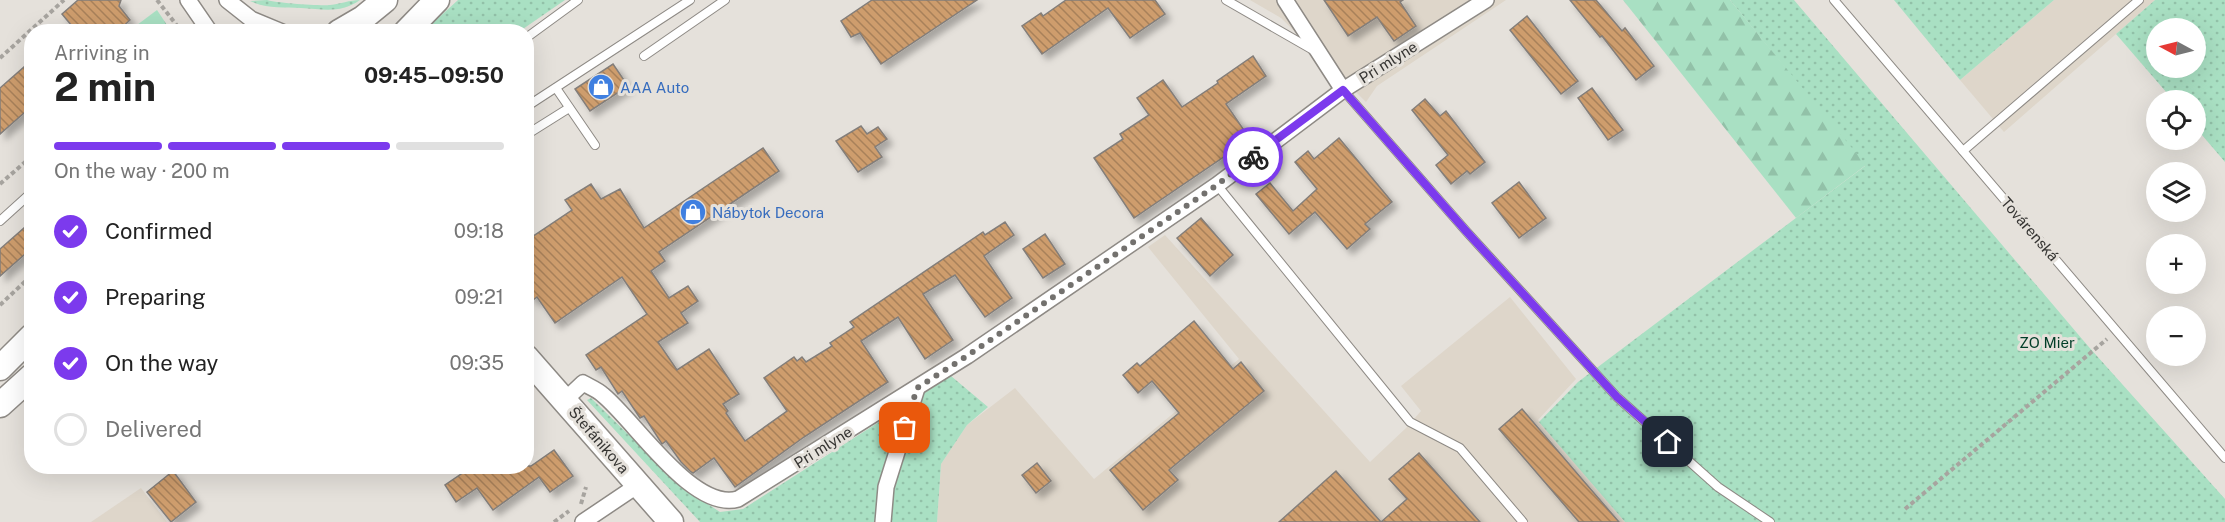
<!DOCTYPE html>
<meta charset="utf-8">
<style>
body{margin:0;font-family:"Public Sans",sans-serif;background:#f2f2f2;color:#222;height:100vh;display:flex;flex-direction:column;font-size:22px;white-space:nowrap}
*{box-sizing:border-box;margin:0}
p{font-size:20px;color:#767676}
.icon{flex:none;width:33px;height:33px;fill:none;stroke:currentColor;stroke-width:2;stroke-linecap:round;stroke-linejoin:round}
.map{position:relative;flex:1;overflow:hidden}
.details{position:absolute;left:24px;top:24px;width:510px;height:450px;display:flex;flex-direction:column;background:#fff;border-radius:24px;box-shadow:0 6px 24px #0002}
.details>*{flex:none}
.needle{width:39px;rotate:277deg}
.tools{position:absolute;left:2146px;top:18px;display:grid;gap:12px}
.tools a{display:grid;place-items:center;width:60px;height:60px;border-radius:50%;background:#fff;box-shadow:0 6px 24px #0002;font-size:30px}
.pin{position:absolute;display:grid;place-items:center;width:51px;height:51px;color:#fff;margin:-26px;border-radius:12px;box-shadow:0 3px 9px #0006}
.courier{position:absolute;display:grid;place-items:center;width:60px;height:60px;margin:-30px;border:4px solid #7c3aed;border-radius:50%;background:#fff;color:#222;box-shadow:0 2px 8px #0007}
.headline em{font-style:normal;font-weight:700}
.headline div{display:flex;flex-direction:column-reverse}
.headline{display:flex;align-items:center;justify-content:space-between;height:102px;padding:0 30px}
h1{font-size:39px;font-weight:700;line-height:45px}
.bar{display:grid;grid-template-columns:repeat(4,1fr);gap:9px 6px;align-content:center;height:72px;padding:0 30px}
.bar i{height:8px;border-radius:4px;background:#e0e0e0}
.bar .selected{background:#7c3aed}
.bar p{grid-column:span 4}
ol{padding:0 30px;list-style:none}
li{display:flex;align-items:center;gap:18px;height:66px}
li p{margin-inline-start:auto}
li .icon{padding:6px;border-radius:50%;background:#7c3aed;color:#fff;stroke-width:4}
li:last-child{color:#767676}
li i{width:33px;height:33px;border:3px solid #e0e0e0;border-radius:50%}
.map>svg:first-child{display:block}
</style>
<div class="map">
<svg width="2225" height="522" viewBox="0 0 2225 522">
<defs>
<pattern id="grass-dots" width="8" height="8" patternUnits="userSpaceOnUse" patternTransform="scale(1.5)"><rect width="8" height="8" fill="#a9e0c3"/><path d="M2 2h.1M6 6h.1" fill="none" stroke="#92c1a8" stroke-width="1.8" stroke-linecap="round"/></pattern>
<pattern id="forest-firs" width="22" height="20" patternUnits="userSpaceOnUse" patternTransform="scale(1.5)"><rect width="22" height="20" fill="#a9e0c3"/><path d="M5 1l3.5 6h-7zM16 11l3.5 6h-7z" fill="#92c1a8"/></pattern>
<pattern id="park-tufts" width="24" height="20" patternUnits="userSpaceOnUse" patternTransform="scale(1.5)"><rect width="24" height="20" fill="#a9e0c3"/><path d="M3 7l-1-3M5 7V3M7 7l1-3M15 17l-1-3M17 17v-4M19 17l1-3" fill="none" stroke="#92c1a8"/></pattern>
<pattern id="building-back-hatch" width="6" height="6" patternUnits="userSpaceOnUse" patternTransform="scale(1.5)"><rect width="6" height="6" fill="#ce9d6d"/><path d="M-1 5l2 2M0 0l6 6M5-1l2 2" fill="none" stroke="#a8815a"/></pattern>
<filter id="shadow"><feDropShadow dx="5.5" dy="5.5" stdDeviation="3" flood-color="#0004"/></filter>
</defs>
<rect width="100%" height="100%" fill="#e5e1db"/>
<g fill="#ded6ca">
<polygon points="1250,0 1506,0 1377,86 1366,102 1281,18"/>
<polygon points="2054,0 2155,0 2004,132 1960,80"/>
<polygon points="1165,235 1370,462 1406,428 1421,411 1401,386 1510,297 1576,379 1538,420 1625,522 937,522 941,464 967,425 1015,388 1094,479 1239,359 1148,247"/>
<polygon points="141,488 167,522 91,522"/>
</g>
<g fill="url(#grass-dots)" fill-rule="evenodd">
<path d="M267,0C276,3 320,6 330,5C341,4 349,0 360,0C340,14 323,9 301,8C282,7 268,9 250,1Z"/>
<polygon points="458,0 565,0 520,31 423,32"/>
<polygon points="1730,0 1794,0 2088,346 2225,499 2225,522 1625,522 1539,422 1578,382 1865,166"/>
<polygon points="1894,0 2054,0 1960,80"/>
<path d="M2155,0H2225V162L2196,128V100H2173L2116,34ZM2157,28H2196V68H2157Z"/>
<polygon points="951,376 988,407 967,425 941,464 937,522 700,522 587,400 591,398 683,488 720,512 743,509"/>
</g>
<polygon fill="url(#forest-firs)" points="1623,0 1730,0 1866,165 1796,218"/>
<polygon fill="url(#park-tufts)" points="157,10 171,31 129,31"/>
<g fill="url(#building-back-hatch)" stroke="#837e7a" stroke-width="1.5" filter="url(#shadow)">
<polygon points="78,0 121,0 119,6 130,20 117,32 77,32 62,14"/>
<polygon points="872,0 977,0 881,64 860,33 851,37 841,21"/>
<polygon points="1066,0 1155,0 1165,14 1130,38 1108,8 1042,54 1022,26 1041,13 1043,16"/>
<polygon points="1324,0 1403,0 1400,2 1416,26 1394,41 1377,17 1348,36"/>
<polygon points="1570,0 1596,0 1622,31 1625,28 1654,66 1636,80 1602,36 1600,37"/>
<polygon points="1527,16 1578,81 1561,94 1510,30"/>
<polygon points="1253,56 1266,76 1226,104 1250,139 1134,218 1094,158 1123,139 1120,134 1149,115 1137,98 1163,80 1182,107 1218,83 1217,81"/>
<polygon points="32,60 32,106 0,134 0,88"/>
<polygon points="613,64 628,86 590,111 575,89"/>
<polygon points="1592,88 1623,130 1608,140 1578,98"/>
<polygon points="1425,99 1440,116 1446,111 1485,162 1470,174 1467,171 1451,184 1436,165 1448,155 1412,110"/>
<polygon points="861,126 867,134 878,127 887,139 875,147 882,157 858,172 836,141"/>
<polygon points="1339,138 1392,202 1365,224 1370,229 1347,249 1315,212 1289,234 1256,194 1270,183 1293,211 1317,189 1295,162 1308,151 1314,159"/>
<polygon points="763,148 779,171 659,252 665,261 651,271 669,298 688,286 698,301 681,313 688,323 658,342 677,370 709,349 739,394 723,404 728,411 726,413 745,441 787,411 764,378 794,357 797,361 802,357 806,362 832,346 830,343 854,327 850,322 983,232 985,235 1005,222 1014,235 984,256 1012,298 985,317 955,275 923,294 953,340 925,359 898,317 861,341 888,382 804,437 735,487 714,458 693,473 690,471 681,462 666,441 662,444 644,416 640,418 622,391 618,394 601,367 596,370 586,355 647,314 622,277 555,323 537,297 533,300 526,289 526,241 572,210 565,200 591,184 601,199 620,189 644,228"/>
<polygon points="1519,182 1546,218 1519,238 1492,203"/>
<polygon points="1201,218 1233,255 1210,276 1177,238"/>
<polygon points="32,221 32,248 0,276 0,249"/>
<polygon points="1045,234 1065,264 1043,278 1023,249"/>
<polygon points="1194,321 1233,369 1241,362 1264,391 1169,470 1178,480 1143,510 1110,470 1179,413 1152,381 1138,393 1123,375 1137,363 1140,366"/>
<polygon points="1522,409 1581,478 1619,522 1579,522 1499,429"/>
<polygon points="554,450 573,476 550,492 539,477 493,510 477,488 456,502 445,485 473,466 531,466"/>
<polygon points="1419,453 1480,522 1279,522 1336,471 1381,522 1407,499 1389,479"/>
<polygon points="1037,463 1051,481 1036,493 1022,475"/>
<polygon points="173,471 196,502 171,522 147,492"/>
</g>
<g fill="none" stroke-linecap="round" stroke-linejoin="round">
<g stroke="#8e8a85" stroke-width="10">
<g id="lane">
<polyline points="1226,0 1313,50"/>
<polyline points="1834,0 2225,458"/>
<polyline points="526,38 578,0"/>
<polyline points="644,56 725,0"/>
<polyline points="556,88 595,145"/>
<polyline points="1343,90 1466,231 1617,397 1718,487 1770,522"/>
<polyline points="526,107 690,0"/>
<polyline points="526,135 569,108"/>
<polyline points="1963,151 2139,0"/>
<polyline points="1217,185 1410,422 1460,448 1523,522"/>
<polyline points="0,221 32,192"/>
</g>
</g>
<g stroke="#8e8a85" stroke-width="18">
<g id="street">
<polyline points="188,0 210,32"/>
<polyline points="227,0 251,19 282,32"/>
<polyline points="1285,0 1343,90"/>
<path d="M565,400L583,383C590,387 598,390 603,395C635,421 693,512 738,499L967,356L1217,185L1343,90L1486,0"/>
<polyline points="583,522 638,485"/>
<polyline points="883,522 886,487 917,388"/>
</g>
</g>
<g stroke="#8e8a85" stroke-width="27">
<g id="primary">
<polyline points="339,32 363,18 385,0"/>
<polyline points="406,32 437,0"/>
<polyline points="526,357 671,522"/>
<polyline points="0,368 32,336"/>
<polyline points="0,405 32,376"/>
</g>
</g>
<g stroke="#a7a49f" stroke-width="4" stroke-dasharray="4.5 3" stroke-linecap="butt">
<polyline points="157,0 182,32"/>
<polyline points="171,32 178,26"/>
<polyline points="0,58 64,0"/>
<polyline points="0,184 32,156"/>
<polyline points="0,305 32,275"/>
<polyline points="581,504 586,487"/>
<polyline points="1905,509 2107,339"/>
<polyline points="554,522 569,511"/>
</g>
<use href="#lane" stroke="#fff" stroke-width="8"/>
<use href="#street" stroke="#fff" stroke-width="15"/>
<use href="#primary" stroke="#fff" stroke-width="24"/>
</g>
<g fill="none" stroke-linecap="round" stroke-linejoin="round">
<polyline stroke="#73716e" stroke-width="6" stroke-dasharray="0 10.8" points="905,428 917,388 967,356 1217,185 1253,157"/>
<polyline stroke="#7c3aed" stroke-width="8" points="1253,157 1343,90 1466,231 1617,397 1668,442"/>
</g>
<defs>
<g id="shop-disc" transform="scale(1.35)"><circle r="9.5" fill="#3f7fe0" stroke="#e5e1db"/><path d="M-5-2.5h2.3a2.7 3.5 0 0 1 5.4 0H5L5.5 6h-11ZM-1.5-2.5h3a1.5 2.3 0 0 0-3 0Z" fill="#fff"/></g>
</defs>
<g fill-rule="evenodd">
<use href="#shop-disc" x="601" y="87"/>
<use href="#shop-disc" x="693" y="212"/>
</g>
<g text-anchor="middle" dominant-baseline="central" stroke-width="6" stroke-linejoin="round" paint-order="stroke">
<g font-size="15" fill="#363533" stroke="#e5e1db">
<text transform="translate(1388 62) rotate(-32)">Pri mlyne</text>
<text transform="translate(2030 229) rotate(49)">Továrenská</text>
<text transform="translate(599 440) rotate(49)">Štefánikova</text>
<text transform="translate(823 447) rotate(-32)">Pri mlyne</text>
</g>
<g font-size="15" fill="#366cbe" stroke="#e5e1db" text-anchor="start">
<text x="620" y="87">AAA Auto</text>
<text x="712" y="212">Nábytok Decora</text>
</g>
<g font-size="15" fill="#013e28" stroke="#e5e1db">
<text x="2047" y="342">ZO Mier</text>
</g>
</g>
</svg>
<div class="tools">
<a><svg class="needle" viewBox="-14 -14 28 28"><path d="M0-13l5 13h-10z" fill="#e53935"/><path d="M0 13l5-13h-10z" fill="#767676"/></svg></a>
<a><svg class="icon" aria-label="locate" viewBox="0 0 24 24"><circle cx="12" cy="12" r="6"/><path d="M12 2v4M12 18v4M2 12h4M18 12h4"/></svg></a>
<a><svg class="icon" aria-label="layers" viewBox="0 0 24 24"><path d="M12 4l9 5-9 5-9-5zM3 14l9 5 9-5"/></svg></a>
<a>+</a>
<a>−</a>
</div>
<div class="pin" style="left:905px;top:428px;background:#ea580c"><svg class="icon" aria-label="bag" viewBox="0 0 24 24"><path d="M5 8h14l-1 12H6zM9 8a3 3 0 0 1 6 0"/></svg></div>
<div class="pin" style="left:1668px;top:442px;background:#1f2937"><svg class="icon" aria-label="home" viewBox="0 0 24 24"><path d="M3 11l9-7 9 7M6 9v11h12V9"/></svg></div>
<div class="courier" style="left:1253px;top:157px"><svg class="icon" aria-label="bike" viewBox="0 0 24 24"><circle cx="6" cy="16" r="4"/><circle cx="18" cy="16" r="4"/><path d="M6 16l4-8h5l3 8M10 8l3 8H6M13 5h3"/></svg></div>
<section class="details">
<div class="headline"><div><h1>2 min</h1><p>Arriving in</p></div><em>09:45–09:50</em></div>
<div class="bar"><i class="selected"></i><i class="selected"></i><i class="selected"></i><i></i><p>On the way · 200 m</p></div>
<ol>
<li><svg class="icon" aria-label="check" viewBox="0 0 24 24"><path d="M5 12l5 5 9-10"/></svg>Confirmed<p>09:18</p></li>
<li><svg class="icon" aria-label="check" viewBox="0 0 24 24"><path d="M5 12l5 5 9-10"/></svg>Preparing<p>09:21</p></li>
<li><svg class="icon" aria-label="check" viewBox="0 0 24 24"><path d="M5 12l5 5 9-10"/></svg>On the way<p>09:35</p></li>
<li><i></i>Delivered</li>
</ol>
</section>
</div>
